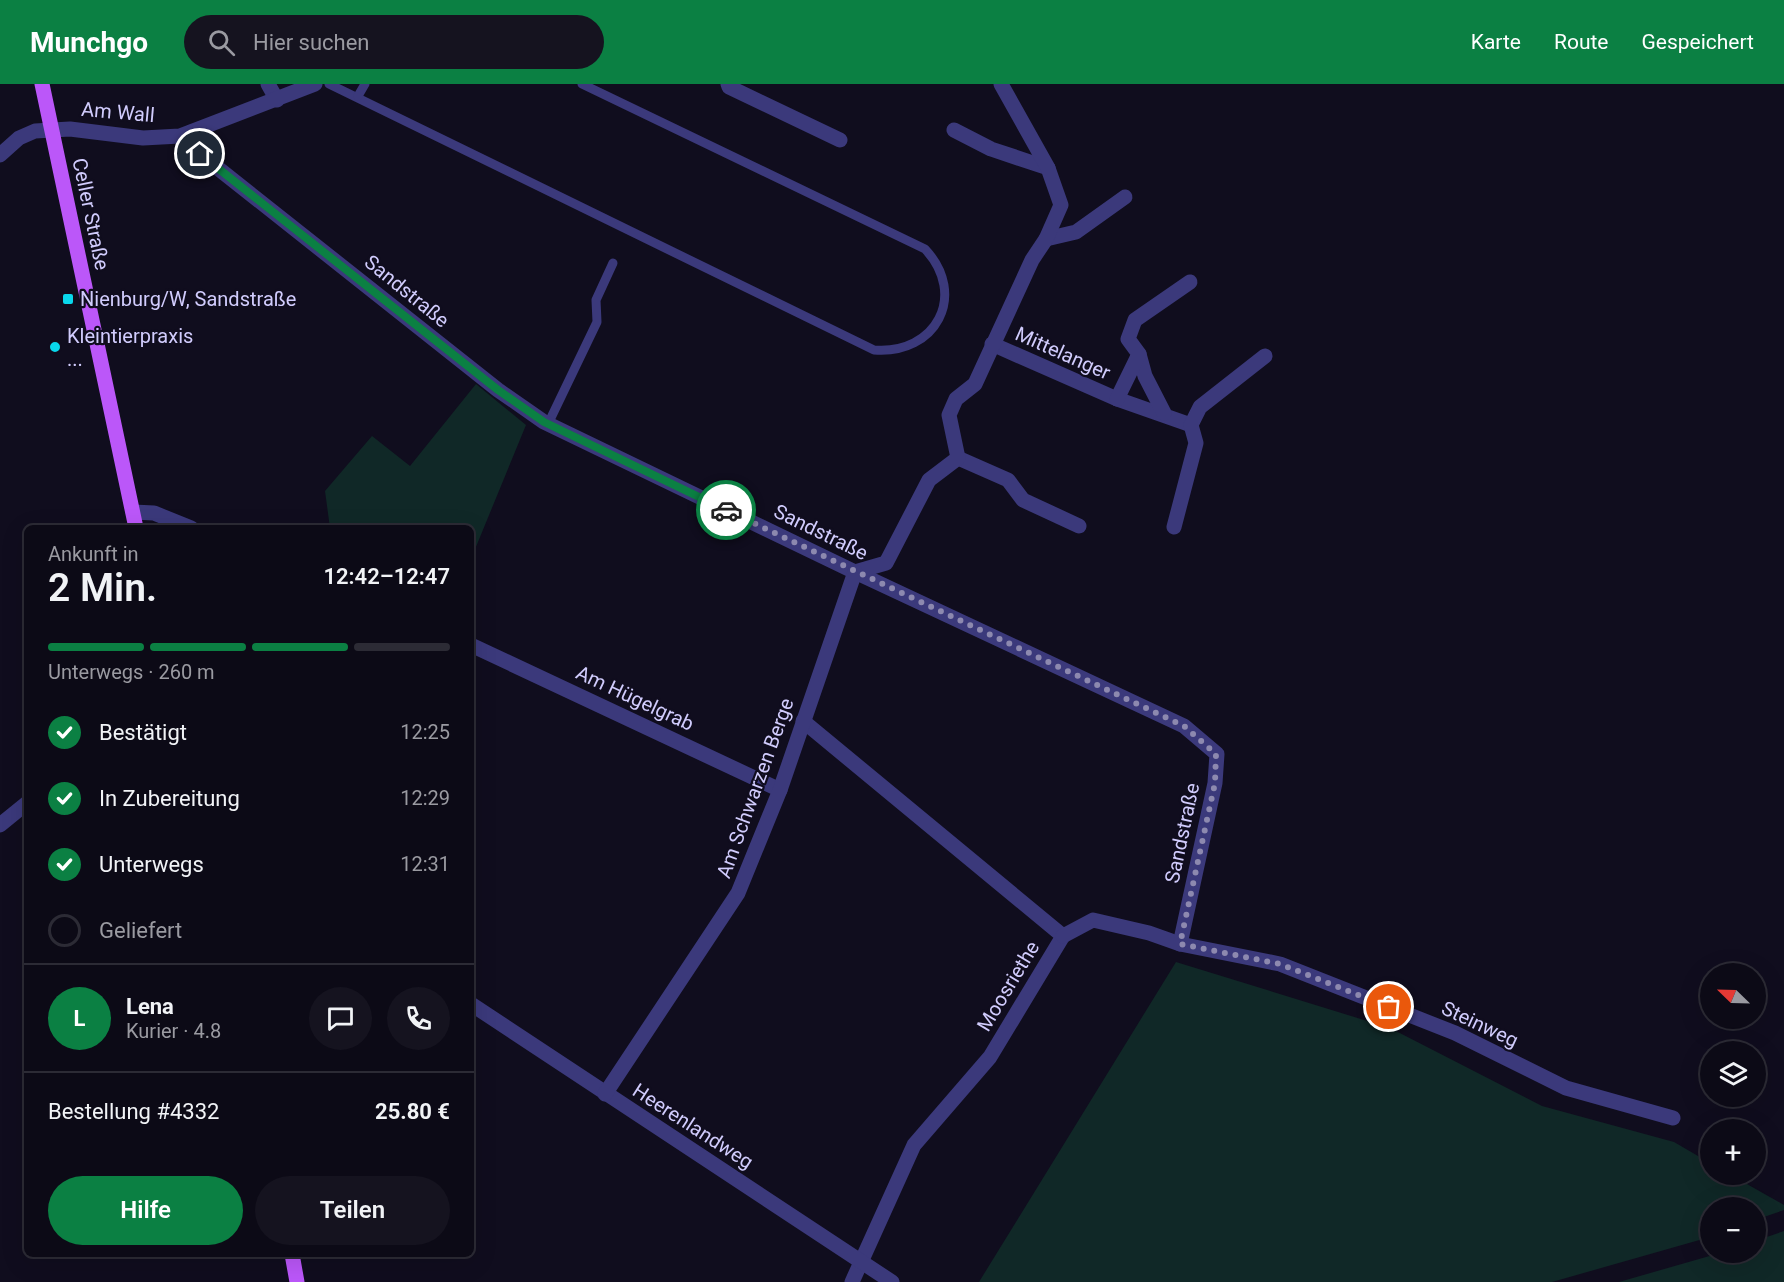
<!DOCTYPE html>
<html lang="de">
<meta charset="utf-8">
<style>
body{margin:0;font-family:Roboto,sans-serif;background:#15131f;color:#f1f3f6;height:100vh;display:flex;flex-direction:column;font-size:22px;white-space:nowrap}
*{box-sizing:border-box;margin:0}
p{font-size:20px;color:#9a9aa1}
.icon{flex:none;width:33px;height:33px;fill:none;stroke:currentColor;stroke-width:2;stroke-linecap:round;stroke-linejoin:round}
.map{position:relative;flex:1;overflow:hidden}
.panel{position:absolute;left:24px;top:441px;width:450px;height:732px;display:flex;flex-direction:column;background:#0c0a16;border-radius:9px;box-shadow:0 6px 24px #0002,0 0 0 2px #2c2b35}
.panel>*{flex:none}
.needle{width:39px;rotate:293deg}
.tools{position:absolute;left:1700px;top:879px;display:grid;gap:12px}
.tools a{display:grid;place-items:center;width:66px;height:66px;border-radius:50%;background:#0c0a16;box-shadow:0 6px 24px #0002,0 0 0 2px #2c2b35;font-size:30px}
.pin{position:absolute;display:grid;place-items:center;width:51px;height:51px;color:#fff;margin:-26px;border:3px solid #fff;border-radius:50%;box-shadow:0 2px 6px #0007}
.courier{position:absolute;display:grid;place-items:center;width:60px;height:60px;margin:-30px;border:4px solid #0b8043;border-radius:50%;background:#fff;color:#222;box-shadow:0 2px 8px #0007}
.summary em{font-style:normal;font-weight:600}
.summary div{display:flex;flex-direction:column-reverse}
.summary{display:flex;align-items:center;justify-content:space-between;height:102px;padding:0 24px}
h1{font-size:39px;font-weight:600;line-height:45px}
.bar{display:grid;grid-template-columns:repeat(4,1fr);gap:9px 6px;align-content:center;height:72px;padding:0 24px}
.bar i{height:8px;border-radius:4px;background:#2c2b35}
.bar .selected{background:#0b8043}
.bar p{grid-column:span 4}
.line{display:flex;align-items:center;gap:15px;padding:0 24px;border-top:2px solid #2c2b35}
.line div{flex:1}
.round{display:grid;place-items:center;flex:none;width:63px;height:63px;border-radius:32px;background:#15131f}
ol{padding:0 24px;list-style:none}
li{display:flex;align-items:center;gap:18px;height:66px}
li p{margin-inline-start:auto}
li .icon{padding:6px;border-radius:50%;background:#0b8043;color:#fff;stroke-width:4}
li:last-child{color:#9a9aa1}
li i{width:33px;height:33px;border:3px solid #2c2b35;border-radius:50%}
.button{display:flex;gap:12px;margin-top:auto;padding:12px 24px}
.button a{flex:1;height:69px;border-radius:36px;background:#0b8043;color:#fff;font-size:24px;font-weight:600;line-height:69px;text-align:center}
.button a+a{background:#15131f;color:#f1f3f6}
header{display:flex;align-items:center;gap:36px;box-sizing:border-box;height:84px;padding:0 30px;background:#0b8043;color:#fff}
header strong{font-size:28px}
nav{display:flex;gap:33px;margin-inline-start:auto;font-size:21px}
.search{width:420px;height:54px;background:#15131f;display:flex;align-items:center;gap:15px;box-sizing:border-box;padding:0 21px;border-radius:33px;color:#9a9aa1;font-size:22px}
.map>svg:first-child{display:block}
</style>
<header>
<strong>Munchgo</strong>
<div class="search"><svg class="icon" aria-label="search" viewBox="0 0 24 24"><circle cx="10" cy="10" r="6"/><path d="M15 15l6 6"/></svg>Hier suchen</div>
<nav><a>Karte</a><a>Route</a><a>Gespeichert</a></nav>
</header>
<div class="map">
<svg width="1784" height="1198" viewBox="0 0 1784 1198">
<rect width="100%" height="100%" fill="#100d1e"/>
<g fill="#102827">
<polygon points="476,300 526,341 471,475 471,444 330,444 325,407 372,352 410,382"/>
<polygon points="1176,878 1390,944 1542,1022 1674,1058 1710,1079 1710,1090 1731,1091 1784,1121 1784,1126 1755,1136 1755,1124 1710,1124 1710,1153 1552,1198 979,1198"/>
<polygon points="1784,1147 1784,1198 1619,1198 1720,1169 1755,1168 1755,1157"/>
</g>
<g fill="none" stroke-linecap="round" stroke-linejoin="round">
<g stroke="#3b397b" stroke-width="9">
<path d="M329,0L874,266C936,271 968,211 925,165L582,0"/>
<polyline points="358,12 365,0"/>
<polyline points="548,340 597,238 596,216 613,179"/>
</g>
<g stroke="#3b397b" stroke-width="15">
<polyline points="268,0 277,16"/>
<polyline points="728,0 729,3 840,56"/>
<polyline points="954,46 991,65 1048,84"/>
<polyline points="191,48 200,70 498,306 544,338 855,488 1184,642 1217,670 1215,699 1180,860"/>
<polyline points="0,71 19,54 35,47 70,45 143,54 180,52 315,0"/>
<polyline points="1046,155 1076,148 1125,113"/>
<polyline points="992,260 1117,315 1191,341"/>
<polyline points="1139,270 1145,292 1164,329"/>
<polyline points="1117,315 1139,270 1128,255 1135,236 1190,198"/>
<polyline points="958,374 1008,396 1023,416 1079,442"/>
<polyline points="133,428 154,429 191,444"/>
<polyline points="1174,443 1196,359 1191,341 1200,323 1265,272"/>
<polyline points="855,488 886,479 929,396 958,374 949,331 956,315 975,300 1032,176 1046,155 1061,121 1048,84 1001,0"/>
<polyline points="471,561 780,706"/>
<polyline points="803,637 1063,852 990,973 914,1061 852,1198"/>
<polyline points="0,741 27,719"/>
<polyline points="1063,852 1093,836 1149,849 1180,860 1280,880 1455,949 1566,1004 1673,1034"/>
<polyline points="471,920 892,1198"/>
<polyline points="605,1010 738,809 780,706 855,488"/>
</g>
<g stroke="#bb57f9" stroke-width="15">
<polyline points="42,0 136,444"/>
<polyline points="292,1170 297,1198"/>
</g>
</g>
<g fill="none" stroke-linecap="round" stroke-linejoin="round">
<polyline stroke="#8d89af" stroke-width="6" stroke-dasharray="0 10.8" points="726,426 1184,642 1216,670 1215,699 1180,860 1280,880 1389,923"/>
<polyline stroke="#0b8043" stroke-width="8" points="200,70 498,306 544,338 726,426"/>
</g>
<g fill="#09d7ec" stroke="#100d1e" stroke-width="2">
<rect x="62" y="209" width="12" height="12" rx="3"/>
<circle cx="55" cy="263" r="6"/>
</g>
<g text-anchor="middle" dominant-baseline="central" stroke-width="4.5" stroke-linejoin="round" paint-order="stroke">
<g font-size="20" fill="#d1ccfd" stroke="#100d1e">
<text transform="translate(118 28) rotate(5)">Am Wall</text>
<text transform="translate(91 130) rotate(78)">Celler Straße</text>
<text transform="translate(407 207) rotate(39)">Sandstraße</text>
<text transform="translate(1063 269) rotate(24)">Mittelanger</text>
<text transform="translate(821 448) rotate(26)">Sandstraße</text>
<text transform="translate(635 614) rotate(25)">Am Hügelgrab</text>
<text transform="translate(755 704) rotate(-70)">Am Schwarzen Berge</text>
<text transform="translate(1182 749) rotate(-78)">Sandstraße</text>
<text transform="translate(1008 902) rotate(-59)">Moosriethe</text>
<text transform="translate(1480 940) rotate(25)">Steinweg</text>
<text transform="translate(693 1042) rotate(33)">Heerenlandweg</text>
</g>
<g font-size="20" fill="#d1ccfd" stroke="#100d1e" text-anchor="start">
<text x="80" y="215">Nienburg/W, Sandstraße</text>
<text x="67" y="252">Kleintierpraxis<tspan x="67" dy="23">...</tspan></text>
</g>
</g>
</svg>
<div class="tools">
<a><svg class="needle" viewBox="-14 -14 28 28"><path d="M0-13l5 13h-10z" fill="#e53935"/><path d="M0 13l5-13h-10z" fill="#9a9aa1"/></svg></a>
<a><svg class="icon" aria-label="layers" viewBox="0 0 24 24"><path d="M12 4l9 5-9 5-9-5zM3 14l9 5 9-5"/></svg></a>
<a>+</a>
<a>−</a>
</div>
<div class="pin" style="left:1389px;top:923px;background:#ea580c"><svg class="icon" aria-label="bag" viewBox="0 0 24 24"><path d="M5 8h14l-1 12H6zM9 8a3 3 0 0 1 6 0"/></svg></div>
<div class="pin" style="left:200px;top:70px;background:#1f2937"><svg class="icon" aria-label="home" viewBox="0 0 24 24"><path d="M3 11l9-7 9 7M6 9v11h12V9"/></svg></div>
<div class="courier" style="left:726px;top:426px"><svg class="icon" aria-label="car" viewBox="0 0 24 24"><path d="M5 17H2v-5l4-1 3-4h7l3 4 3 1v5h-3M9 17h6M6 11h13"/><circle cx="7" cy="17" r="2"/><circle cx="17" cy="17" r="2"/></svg></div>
<section class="panel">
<div class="summary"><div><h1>2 Min.</h1><p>Ankunft in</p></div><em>12:42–12:47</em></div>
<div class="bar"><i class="selected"></i><i class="selected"></i><i class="selected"></i><i></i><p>Unterwegs · 260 m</p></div>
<ol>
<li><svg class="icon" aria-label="check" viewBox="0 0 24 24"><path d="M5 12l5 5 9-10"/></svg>Bestätigt<p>12:25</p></li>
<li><svg class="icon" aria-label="check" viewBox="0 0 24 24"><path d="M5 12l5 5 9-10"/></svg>In Zubereitung<p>12:29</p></li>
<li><svg class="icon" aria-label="check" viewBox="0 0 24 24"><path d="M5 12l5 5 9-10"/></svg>Unterwegs<p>12:31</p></li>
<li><i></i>Geliefert</li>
</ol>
<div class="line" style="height:108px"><b class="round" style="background:#0b8043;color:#fff">L</b><div><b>Lena</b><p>Kurier · 4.8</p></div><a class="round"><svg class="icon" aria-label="chat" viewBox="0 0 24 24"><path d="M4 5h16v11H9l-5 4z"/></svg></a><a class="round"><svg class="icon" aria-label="phone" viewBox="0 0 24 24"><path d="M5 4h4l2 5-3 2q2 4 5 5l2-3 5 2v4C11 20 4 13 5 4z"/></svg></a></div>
<div class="line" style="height:78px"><div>Bestellung #4332</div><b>25.80 €</b></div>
<div class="button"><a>Hilfe</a><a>Teilen</a></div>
</section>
</div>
